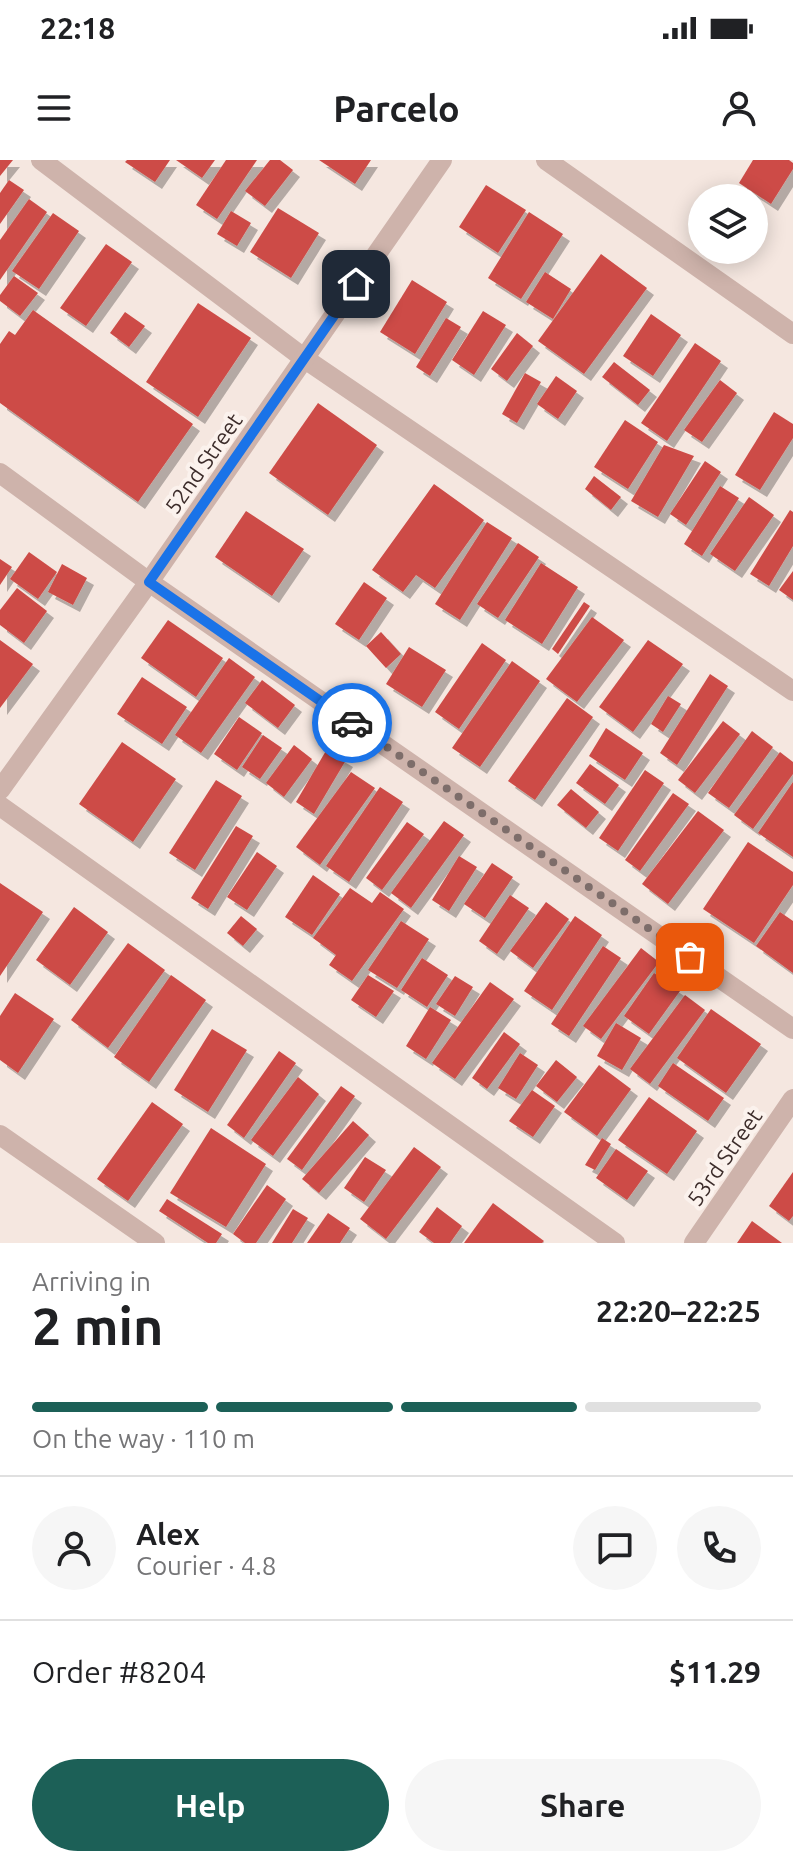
<!DOCTYPE html>
<meta charset="utf-8">
<style>
body{margin:0;font-family:Ubuntu,sans-serif;background:#f6f6f6;color:#202124;height:100vh;display:flex;flex-direction:column;font-size:30px;white-space:nowrap}
*{box-sizing:border-box;margin:0}
p{font-size:26px;color:#757577}
.icon{flex:none;width:44px;height:44px;fill:none;stroke:currentColor;stroke-width:2;stroke-linecap:round;stroke-linejoin:round}
.map{position:relative;height:1083px;overflow:hidden}
.panel{display:flex;flex-direction:column;background:#fff;flex:1}
.panel>*{flex:none}
.tools{position:absolute;left:688px;top:24px;display:grid;gap:16px}
.tools a{display:grid;place-items:center;width:80px;height:80px;border-radius:50%;background:#fff;box-shadow:0 4px 20px #0003;font-size:40px}
.pin{position:absolute;display:grid;place-items:center;width:68px;height:68px;color:#fff;margin:-34px;border-radius:16px;box-shadow:0 4px 12px #0006}
.courier{position:absolute;display:grid;place-items:center;width:80px;height:80px;margin:-40px;border:6px solid #1a73e8;border-radius:50%;background:#fff;color:#222;box-shadow:0 2px 10px #0007}
.summary em{font-style:normal;font-weight:700}
.summary div{display:flex;flex-direction:column-reverse}
.summary{display:flex;align-items:center;justify-content:space-between;height:136px;padding:0 32px}
h1{font-size:52px;font-weight:700;line-height:60px}
.bar{display:grid;grid-template-columns:repeat(4,1fr);gap:12px 8px;align-content:center;height:96px;padding:0 32px}
.bar i{height:10px;border-radius:6px;background:#e0e0e0}
.bar .selected{background:#1c6057}
.bar p{grid-column:span 4}
.line{display:flex;align-items:center;gap:20px;padding:0 32px;border-top:2px solid #e0e0e0}
.line div{flex:1}
.round{display:grid;place-items:center;flex:none;width:84px;height:84px;border-radius:42px;background:#f6f6f6}
.primary-button{display:flex;gap:16px;margin-top:auto;padding:16px 32px}
.primary-button a{flex:1;height:92px;border-radius:48px;background:#1c6057;color:#fff;font-size:32px;font-weight:700;line-height:92px;text-align:center}
.primary-button a+a{background:#f6f6f6;color:#202124}
.status{display:flex;justify-content:space-between;align-items:center;height:56px;padding:0 40px;background:#fff;direction:ltr}
.status svg{height:22px;fill:currentColor}
header{display:flex;justify-content:space-between;align-items:center;height:104px;padding:0 32px;background:#fff;font-size:36px;font-weight:700}
.map>svg:first-child{display:block}
</style>
<div class="status"><b>22:18</b><svg viewBox="0 0 49 12"><path d="M0 12V9h3v3zM5 12V6h3v6zM10 12V3h3v9zM15 12V0h3v12zM26 1h20v11H26zM47 4h2v5h-2z"/></svg></div>
<header><svg class="icon" aria-label="menu" viewBox="0 0 24 24"><path d="M4 6h16M4 12h16M4 18h16"/></svg>Parcelo<svg class="icon" aria-label="person" viewBox="0 0 24 24"><circle cx="12" cy="8" r="4"/><path d="M4 21q1-7 8-7t8 7"/></svg></header>
<div class="map">
<svg width="793" height="1083" viewBox="0 0 793 1083">
<defs>
<filter id="shadow"><feDropShadow dx="7" dy="7" stdDeviation="0" flood-color="#0004"/></filter>
</defs>
<rect width="100%" height="100%" fill="#f5e7e0"/>
<g fill="#cd4b46" filter="url(#shadow)">
<polygon points="0,0 13,0 0,16"/>
<polygon points="127,0 170,0 155,22 125,2"/>
<polygon points="176,0 215,0 202,18"/>
<polygon points="226,0 257,0 217,59 196,45"/>
<polygon points="270,0 280,0 293,10 265,46 245,31"/>
<polygon points="319,0 371,0 355,24"/>
<polygon points="753,0 789,0 793,3 793,9 771,44 739,23"/>
<polygon points="9,20 24,30 0,64 0,33"/>
<polygon points="486,25 526,50 498,93 459,67"/>
<polygon points="29,39 47,52 0,120 0,80"/>
<polygon points="278,48 319,73 291,118 250,92"/>
<polygon points="231,51 251,63 237,86 217,74"/>
<polygon points="529,52 563,74 521,139 488,118"/>
<polygon points="53,53 79,71 39,129 12,111"/>
<polygon points="106,84 132,102 86,166 60,148"/>
<polygon points="601,94 647,128 584,214 538,181"/>
<polygon points="545,112 571,129 553,159 526,142"/>
<polygon points="14,116 38,133 20,156 0,141 0,135"/>
<polygon points="412,120 447,142 415,194 380,172"/>
<polygon points="198,143 251,178 198,257 146,222"/>
<polygon points="33,150 193,264 138,342 0,243 0,184 9,171 15,175"/>
<polygon points="483,151 506,165 474,215 452,200"/>
<polygon points="125,152 145,166 129,187 110,173"/>
<polygon points="651,154 681,175 653,216 623,196"/>
<polygon points="446,158 461,167 430,216 416,207"/>
<polygon points="517,173 533,186 507,221 491,209"/>
<polygon points="695,183 721,201 667,281 641,263"/>
<polygon points="614,202 650,230 638,245 602,217"/>
<polygon points="525,213 541,222 517,263 502,254"/>
<polygon points="556,216 577,231 558,259 537,244"/>
<polygon points="720,220 737,233 702,282 684,270"/>
<polygon points="318,243 377,285 328,355 269,313"/>
<polygon points="774,252 793,264 793,278 760,330 735,315"/>
<polygon points="625,260 658,282 628,329 594,307"/>
<polygon points="664,285 694,296 658,357 631,341"/>
<polygon points="705,301 721,312 686,365 670,354"/>
<polygon points="594,316 621,337 611,350 585,329"/>
<polygon points="434,324 484,360 435,428 416,415 403,432 372,410"/>
<polygon points="720,326 739,338 702,396 684,384"/>
<polygon points="749,337 774,355 735,411 710,394"/>
<polygon points="790,350 793,352 793,386 769,426 750,414"/>
<polygon points="246,351 304,389 272,436 215,397"/>
<polygon points="487,362 512,378 460,460 435,444"/>
<polygon points="518,383 539,397 498,458 477,444"/>
<polygon points="29,392 57,412 38,439 10,419"/>
<polygon points="0,399 12,407 0,425"/>
<polygon points="541,403 578,427 542,484 505,460"/>
<polygon points="62,404 87,418 73,445 48,432"/>
<polygon points="793,411 793,440 779,430"/>
<polygon points="364,422 387,438 359,480 335,464"/>
<polygon points="17,428 47,451 24,483 0,465 0,450"/>
<polygon points="584,442 590,446 558,494 552,489"/>
<polygon points="592,457 624,480 577,542 546,519"/>
<polygon points="168,460 223,498 196,537 141,498"/>
<polygon points="381,472 401,494 386,508 366,486"/>
<polygon points="0,480 33,504 0,548"/>
<polygon points="648,480 683,504 633,572 599,547"/>
<polygon points="482,483 506,500 459,569 435,552"/>
<polygon points="409,487 446,510 422,547 386,524"/>
<polygon points="229,498 255,517 201,593 175,575"/>
<polygon points="512,501 540,521 480,607 452,588"/>
<polygon points="710,514 728,526 677,605 660,593"/>
<polygon points="142,517 187,547 162,584 117,554"/>
<polygon points="262,520 295,545 278,568 245,543"/>
<polygon points="668,536 681,544 663,572 651,564"/>
<polygon points="567,538 593,557 535,640 508,621"/>
<polygon points="239,557 262,573 237,610 214,594"/>
<polygon points="723,561 740,574 695,633 678,620"/>
<polygon points="606,568 643,593 625,620 589,596"/>
<polygon points="752,571 773,587 729,648 708,633"/>
<polygon points="263,575 282,588 260,619 242,607"/>
<polygon points="122,582 176,619 133,682 79,644"/>
<polygon points="294,585 312,599 284,637 266,623"/>
<polygon points="327,589 346,600 314,654 296,642"/>
<polygon points="780,592 793,602 793,614 753,669 734,655"/>
<polygon points="590,604 619,625 605,644 576,623"/>
<polygon points="645,610 664,623 618,691 599,678"/>
<polygon points="351,612 375,628 320,705 296,687"/>
<polygon points="216,620 242,636 195,710 169,693"/>
<polygon points="793,622 793,697 758,673"/>
<polygon points="380,627 403,642 349,722 326,706"/>
<polygon points="571,629 599,652 586,668 557,645"/>
<polygon points="673,633 689,644 640,711 625,700"/>
<polygon points="698,651 724,670 668,744 642,724"/>
<polygon points="444,661 464,675 411,748 391,733"/>
<polygon points="407,662 424,674 382,730 366,718"/>
<polygon points="236,666 253,676 208,749 191,738"/>
<polygon points="748,682 793,712 793,725 754,783 703,749"/>
<polygon points="257,692 277,706 247,750 227,737"/>
<polygon points="459,696 477,707 449,751 432,740"/>
<polygon points="492,703 513,717 485,758 464,744"/>
<polygon points="313,715 340,734 312,775 285,757"/>
<polygon points="0,723 43,752 0,816"/>
<polygon points="350,728 372,743 380,732 404,749 352,821 329,805 336,795 313,778"/>
<polygon points="510,735 529,748 497,794 479,781"/>
<polygon points="546,742 569,759 533,808 510,791"/>
<polygon points="74,747 108,772 70,825 36,800"/>
<polygon points="780,752 793,761 793,813 756,786"/>
<polygon points="241,756 257,769 243,786 227,773"/>
<polygon points="575,756 602,775 552,850 524,831"/>
<polygon points="401,761 429,779 397,828 368,810"/>
<polygon points="128,783 165,810 108,888 71,860"/>
<polygon points="603,786 621,798 569,876 551,864"/>
<polygon points="641,788 659,802 601,879 583,866"/>
<polygon points="422,798 448,815 427,847 401,830"/>
<polygon points="654,813 680,831 649,874 624,856"/>
<polygon points="171,815 206,840 149,922 114,897"/>
<polygon points="368,815 394,831 376,857 351,840"/>
<polygon points="455,816 473,827 455,856 436,844"/>
<polygon points="490,822 514,839 455,919 432,903"/>
<polygon points="15,833 54,859 18,913 0,900 0,856"/>
<polygon points="685,835 705,850 650,924 630,909"/>
<polygon points="430,847 451,860 426,899 406,886"/>
<polygon points="711,849 761,884 726,933 677,898"/>
<polygon points="616,863 641,878 622,910 597,896"/>
<polygon points="212,869 247,890 208,952 174,930"/>
<polygon points="504,872 520,884 487,929 472,918"/>
<polygon points="279,891 296,903 244,978 227,965"/>
<polygon points="520,893 538,905 516,939 498,928"/>
<polygon points="556,900 577,917 557,942 536,926"/>
<polygon points="673,903 724,938 708,961 658,926"/>
<polygon points="599,905 631,929 597,976 564,952"/>
<polygon points="298,917 319,934 273,996 251,980"/>
<polygon points="341,926 355,936 302,1010 287,999"/>
<polygon points="532,930 555,946 533,977 509,961"/>
<polygon points="649,937 697,971 667,1014 618,980"/>
<polygon points="152,942 183,964 128,1041 97,1019"/>
<polygon points="353,961 369,975 319,1033 302,1019"/>
<polygon points="211,968 266,1004 226,1067 170,1033"/>
<polygon points="602,978 611,984 595,1010 585,1005"/>
<polygon points="414,987 441,1007 386,1079 360,1059"/>
<polygon points="616,989 648,1011 627,1040 596,1018"/>
<polygon points="365,997 386,1010 364,1042 344,1028"/>
<polygon points="793,1012 793,1056 789,1061 769,1046"/>
<polygon points="267,1025 286,1039 256,1083 245,1083 233,1074"/>
<polygon points="167,1039 222,1074 216,1083 208,1083 159,1051"/>
<polygon points="493,1043 544,1081 542,1083 464,1083"/>
<polygon points="437,1047 462,1066 450,1083 434,1083 419,1072"/>
<polygon points="293,1049 308,1058 292,1083 272,1083"/>
<polygon points="328,1053 350,1068 340,1083 307,1083"/>
<polygon points="752,1061 782,1083 737,1083"/>
</g>
<g fill="none" stroke-linecap="round" stroke-linejoin="round">
<g stroke="#ceb3ab" stroke-width="20">
<polyline points="41,0 305,199 793,531"/>
<polyline points="546,0 793,174"/>
<polyline points="0,313 149,422 793,869"/>
<polyline points="0,630 149,422 442,0"/>
<polyline points="0,646 615,1083"/>
<polyline points="0,975 155,1083"/>
<polyline points="694,1083 793,939"/>
</g>
</g>
<g fill="none" stroke-linecap="round" stroke-linejoin="round">
<polyline stroke="#7d6d6a" stroke-width="8" stroke-dasharray="0 14.4" points="352,563 690,797"/>
<polyline stroke="#1a73e8" stroke-width="10" points="352,563 149,422 356,124"/>
</g>
<g text-anchor="middle" dominant-baseline="central" stroke-width="8" stroke-linejoin="round" paint-order="stroke">
<g font-size="22" fill="#3c2c2a" stroke="#fbf2ed">
<text transform="translate(203 303) rotate(-55)">52nd Street</text>
<text transform="translate(724 997) rotate(-55)">53rd Street</text>
</g>
</g>
</svg>
<div class="tools">
<a><svg class="icon" aria-label="layers" viewBox="0 0 24 24"><path d="M12 4l9 5-9 5-9-5zM3 14l9 5 9-5"/></svg></a>
</div>
<div class="pin" style="left:690px;top:797px;background:#ea580c"><svg class="icon" aria-label="bag" viewBox="0 0 24 24"><path d="M5 8h14l-1 12H6zM9 8a3 3 0 0 1 6 0"/></svg></div>
<div class="pin" style="left:356px;top:124px;background:#1f2937"><svg class="icon" aria-label="home" viewBox="0 0 24 24"><path d="M3 11l9-7 9 7M6 9v11h12V9"/></svg></div>
<div class="courier" style="left:352px;top:563px"><svg class="icon" aria-label="car" viewBox="0 0 24 24"><path d="M5 17H2v-5l4-1 3-4h7l3 4 3 1v5h-3M9 17h6M6 11h13"/><circle cx="7" cy="17" r="2"/><circle cx="17" cy="17" r="2"/></svg></div>
</div>
<section class="panel">
<div class="summary"><div><h1>2 min</h1><p>Arriving in</p></div><em>22:20–22:25</em></div>
<div class="bar"><i class="selected"></i><i class="selected"></i><i class="selected"></i><i></i><p>On the way · 110 m</p></div>
<div class="line" style="height:144px"><a class="round"><svg class="icon" aria-label="person" viewBox="0 0 24 24"><circle cx="12" cy="8" r="4"/><path d="M4 21q1-7 8-7t8 7"/></svg></a><div><b>Alex</b><p>Courier · 4.8</p></div><a class="round"><svg class="icon" aria-label="chat" viewBox="0 0 24 24"><path d="M4 5h16v11H9l-5 4z"/></svg></a><a class="round"><svg class="icon" aria-label="phone" viewBox="0 0 24 24"><path d="M5 4h4l2 5-3 2q2 4 5 5l2-3 5 2v4C11 20 4 13 5 4z"/></svg></a></div>
<div class="line" style="height:104px"><div>Order #8204</div><b>$11.29</b></div>
<div class="primary-button"><a>Help</a><a>Share</a></div>
</section>
